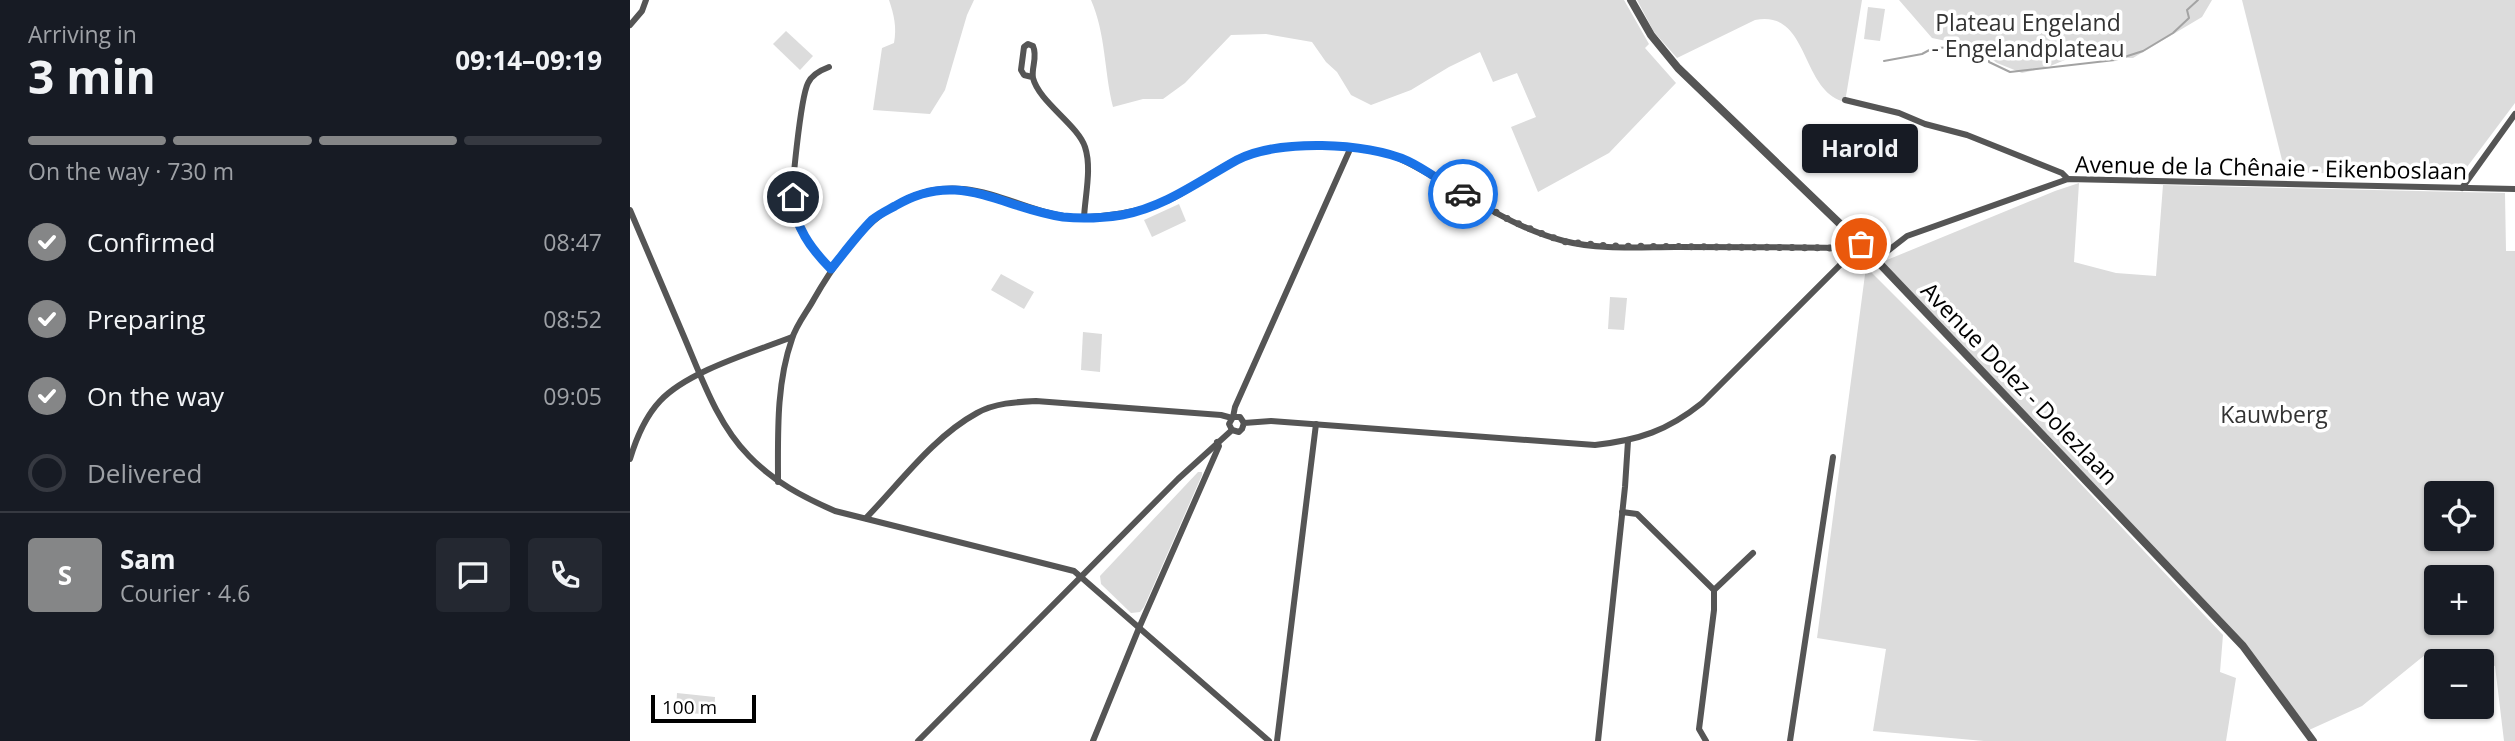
<!DOCTYPE html>
<meta charset="utf-8">
<style>
body{margin:0;font-family:"Open Sans",sans-serif;background:#242831;color:#f1f3f6;height:100vh;display:flex;flex-direction:column;font-size:26px;white-space:nowrap}
*{box-sizing:border-box;margin:0}
p{font-size:23px;color:#9ea1a6}
.icon{flex:none;width:38px;height:38px;fill:none;stroke:currentColor;stroke-width:2;stroke-linecap:round;stroke-linejoin:round}
.map{position:relative;flex:1;overflow:hidden}
.panel{display:flex;flex-direction:column;background:#171b24;width:630px}
.panel>*{flex:none}
.fabs{position:absolute;left:1794px;top:481px;display:grid;gap:14px}
.fabs a{display:grid;place-items:center;width:70px;height:70px;border-radius:7px;background:#171b24;box-shadow:0 2px 5px #0004;font-size:35px}
.scale{position:absolute;left:21px;bottom:18px;width:105px;box-sizing:border-box;padding-left:7px;border:4px solid #000;border-top:0;font-size:19px;line-height:24px;white-space:nowrap;color:#000;-webkit-text-stroke:5px #fff;paint-order:stroke}
.pin{position:absolute;display:grid;place-items:center;width:60px;height:60px;color:#fff;margin:-30px;border:4px solid #fff;border-radius:50%;box-shadow:0 2px 7px #0007}
.courier{position:absolute;display:grid;place-items:center;width:70px;height:70px;margin:-35px;border:5px solid #1a73e8;border-radius:50%;background:#fff;color:#222;box-shadow:0 2px 9px #0007}
.bubble{position:absolute;height:49px;border-radius:7px;background:#171b24;box-shadow:0 2px 5px #0004;font-size:23px;font-weight:700;line-height:49px;text-align:center}
.head em{font-style:normal;font-weight:700}
.head div{display:flex;flex-direction:column-reverse}
.head{display:flex;align-items:center;justify-content:space-between;height:119px;padding:0 28px}
h1{font-size:46px;font-weight:700;line-height:52px}
.bar{display:grid;grid-template-columns:repeat(4,1fr);gap:10px 7px;align-content:center;height:84px;padding:0 28px}
.bar i{height:9px;border-radius:5px;background:#363941}
.bar .active{background:#858687}
.bar p{grid-column:span 4}
.line{display:flex;align-items:center;gap:18px;padding:0 28px;border-top:2px solid #363941}
.line div{flex:1}
.round{display:grid;place-items:center;flex:none;width:74px;height:74px;border-radius:7px;background:#242831}
ol{padding:0 28px;list-style:none}
li{display:flex;align-items:center;gap:21px;height:77px}
li p{margin-inline-start:auto}
li .icon{padding:7px;border-radius:50%;background:#858687;color:#fff;stroke-width:4}
li:last-child{color:#9ea1a6}
li i{width:38px;height:38px;border:4px solid #363941;border-radius:50%}
main{display:flex;flex:1;min-height:0}
.map>svg:first-child{display:block}
</style>
<main>
<section class="panel">
<div class="head"><div><h1>3 min</h1><p>Arriving in</p></div><em>09:14–09:19</em></div>
<div class="bar"><i class="active"></i><i class="active"></i><i class="active"></i><i></i><p>On the way · 730 m</p></div>
<ol>
<li><svg class="icon" aria-label="check" viewBox="0 0 24 24"><path d="M5 12l5 5 9-10"/></svg>Confirmed<p>08:47</p></li>
<li><svg class="icon" aria-label="check" viewBox="0 0 24 24"><path d="M5 12l5 5 9-10"/></svg>Preparing<p>08:52</p></li>
<li><svg class="icon" aria-label="check" viewBox="0 0 24 24"><path d="M5 12l5 5 9-10"/></svg>On the way<p>09:05</p></li>
<li><i></i>Delivered</li>
</ol>
<div class="line" style="height:126px"><b class="round" style="background:#858687;color:#fff">S</b><div><b>Sam</b><p>Courier · 4.6</p></div><a class="round"><svg class="icon" aria-label="chat" viewBox="0 0 24 24"><path d="M4 5h16v11H9l-5 4z"/></svg></a><a class="round"><svg class="icon" aria-label="phone" viewBox="0 0 24 24"><path d="M5 4h4l2 5-3 2q2 4 5 5l2-3 5 2v4C11 20 4 13 5 4z"/></svg></a></div>
</section>
<div class="map">
<svg width="1885" height="741" viewBox="0 0 1885 741">
<rect width="100%" height="100%" fill="#fff"/>
<g fill="#dcdcdc" fill-rule="evenodd">
<path d="M259,0H344L337,15L315,90L300,114L243,110L252,48L264,43C267,27 264,15 259,0Z"/>
<path d="M461,0H994L1019,44L1015,48L1046,83L979,153L908,192L881,127L906,117L887,73L863,82L850,52L819,67L781,90L741,105L721,95L707,72L696,62L682,42L636,34L601,35L555,83L533,99H513L483,107C474,71 476,34 461,0Z"/>
<path d="M1007,0H1232L1215,102C1170,91 1180,9 1125,20L1047,58L1024,32Z"/>
<polygon points="1269,0 1582,0 1572,17 1503,58 1442,57 1418,67 1392,73 1367,63 1345,47 1302,38"/>
<polygon points="1612,0 1885,0 1885,103 1834,171 1822,177 1655,172"/>
<polygon points="1238,7 1255,9 1250,41 1234,39"/>
<polygon points="156,31 183,56 170,70 143,44"/>
<path d="M1449,183L1444,262L1486,273L1526,276L1533,185L1875,193L1876,251H1885V741H1874L1865,666L1801,650L1732,706L1679,730L1623,654L1404,420L1252,262L1425,191ZM1806,494H1852V539H1806ZM1806,578H1852V623H1806Z"/>
<polygon points="549,204 556,221 522,237 514,220"/>
<polygon points="1236,267 1415,446 1593,635 1590,672 1606,678 1596,741 1354,741 1243,731 1256,649 1187,638"/>
<polygon points="371,274 404,292 394,309 361,290"/>
<polygon points="980,297 997,298 994,330 978,329"/>
<polygon points="453,332 472,334 470,372 451,370"/>
<polygon points="568,472 572,472 572,475 514,607 510,612 501,613 471,584 470,576"/>
<polygon points="47,693 85,697 84,715 46,712"/>
</g>
<g fill="none" stroke-linecap="round" stroke-linejoin="round">
<polyline stroke="#a3a3a3" stroke-width="2" points="1254,61 1292,54 1303,48 1330,47 1359,53 1359,62 1380,72 1485,60 1513,51 1543,33 1559,18 1557,10 1568,0"/>
<g stroke="#555" stroke-width="6">
<polyline points="0,25 12,11 16,0"/>
<path d="M199,67C191,70 182,74 178,83C171,97 160,195 163,211C168,233 186,254 201,269"/>
<path d="M402,77L394,75L391,70L394,47L398,44L403,46C408,57 401,68 403,78C409,102 448,125 455,147C462,168 455,196 454,218"/>
<polyline points="1215,100 1269,113 1295,124 1337,135 1432,173 1438,179"/>
<polyline points="1832,188 1885,114"/>
<path d="M0,210C18,253 37,296 55,339C72,379 88,425 119,456C144,482 173,497 205,511L444,571L639,741"/>
<polyline points="1246,260 1277,236 1438,179 1885,189"/>
<polyline points="603,417 605,407 721,147"/>
<polyline points="602,430 599,424 603,417 610,417 614,423"/>
<path d="M0,459C6,439 15,417 30,401C58,371 124,352 162,337"/>
<path d="M148,482C148,435 146,384 162,339C166,325 177,312 184,299C215,245 262,182 333,189C377,193 415,221 460,217C486,215 512,211 537,201C563,190 584,169 610,158C644,144 684,145 720,147C760,148 788,168 822,188C857,208 894,231 934,241C969,250 1009,247 1045,247C1099,247 1154,247 1208,248L1220,255"/>
<polyline points="992,512 1007,514 1084,590 1084,610 1069,729 1076,741"/>
<path d="M236,518C270,483 303,437 347,413C365,403 386,402 406,401L591,415L602,418"/>
<polyline points="1084,590 1123,553"/>
<path d="M288,741L548,479L602,430L609,432L612,429L614,423L641,421L965,445C1009,440 1037,431 1072,403L1231,244"/>
<polyline points="463,741 509,628 589,446 587,442"/>
<polyline points="647,741 686,424"/>
<polyline points="968,741 995,487 998,441"/>
<polyline points="1160,741 1203,457"/>
</g>
<polyline stroke="#555" stroke-width="8" points="1001,0 1021,35 1048,68 1231,244 1613,646 1683,741"/>
</g>
<g fill="none" stroke-linecap="round" stroke-linejoin="round">
<polyline stroke="#595959" stroke-width="7" stroke-dasharray="0 12.6" points="833,194 878,219 907,232 936,242 979,246 1209,248 1220,255 1231,244"/>
<path stroke="#1a73e8" stroke-width="9" d="M163,197C164,226 181,249 201,269C214,253 227,235 242,220C249,214 258,210 265,206C328,168 371,208 433,217C452,219 473,218 492,215C535,207 569,181 607,160C647,139 737,142 778,161C797,170 814,184 833,194"/>
</g>
<g text-anchor="middle" dominant-baseline="central" stroke-width="7" stroke-linejoin="round" paint-order="stroke">
<g font-size="23" fill="#333" stroke="#fff">
<text x="1398" y="22">Plateau Engeland<tspan x="1398" dy="26">- Engelandplateau</tspan></text>
<text x="1644" y="414">Kauwberg</text>
</g>
<g font-size="23" fill="#000" stroke="#fff">
<text transform="translate(1641 167) rotate(1)">Avenue de la Chênaie - Eikenboslaan</text>
<text transform="translate(1390 383) rotate(46)">Avenue Dolez - Dolezlaan</text>
</g>
</g>
</svg>
<div class="fabs">
<a><svg class="icon" aria-label="locate" viewBox="0 0 24 24"><circle cx="12" cy="12" r="6"/><path d="M12 2v4M12 18v4M2 12h4M18 12h4"/></svg></a>
<a>+</a>
<a>−</a>
</div>
<div class="scale">100 m</div>
<div class="pin" style="left:1231px;top:244px;background:#ea580c"><svg class="icon" aria-label="bag" viewBox="0 0 24 24"><path d="M5 8h14l-1 12H6zM9 8a3 3 0 0 1 6 0"/></svg></div>
<div class="pin" style="left:163px;top:197px;background:#1f2937"><svg class="icon" aria-label="home" viewBox="0 0 24 24"><path d="M3 11l9-7 9 7M6 9v11h12V9"/></svg></div>
<div class="courier" style="left:833px;top:194px"><svg class="icon" aria-label="car" viewBox="0 0 24 24"><path d="M5 17H2v-5l4-1 3-4h7l3 4 3 1v5h-3M9 17h6M6 11h13"/><circle cx="7" cy="17" r="2"/><circle cx="17" cy="17" r="2"/></svg></div>
<div class="bubble" style="left:1172px;top:124px;width:116px">Harold</div>
</div>
</main>
